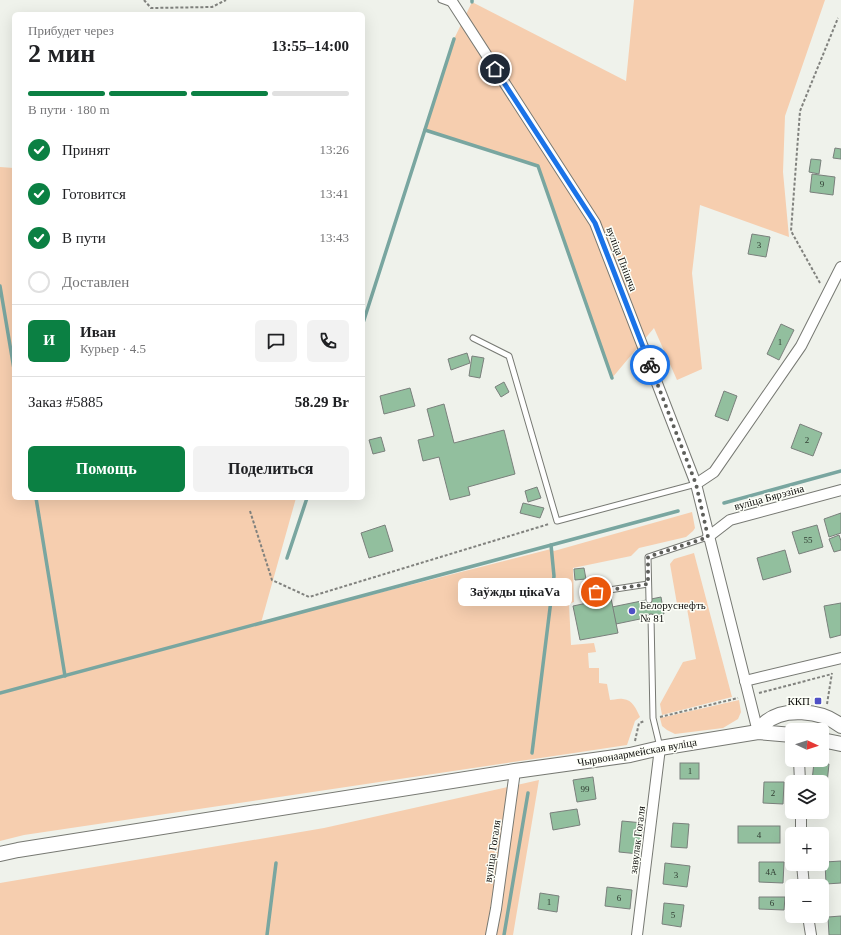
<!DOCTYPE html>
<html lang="ru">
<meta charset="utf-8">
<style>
body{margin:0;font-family:Georgia,serif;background:#f2f2f2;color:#202124;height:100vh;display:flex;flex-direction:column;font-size:15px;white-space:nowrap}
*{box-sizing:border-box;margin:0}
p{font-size:13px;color:#757577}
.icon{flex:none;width:22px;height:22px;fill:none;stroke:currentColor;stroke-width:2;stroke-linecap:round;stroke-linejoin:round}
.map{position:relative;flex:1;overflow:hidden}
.panel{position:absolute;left:12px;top:12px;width:353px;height:488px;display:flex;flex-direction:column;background:#fff;border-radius:6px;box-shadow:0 4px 16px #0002}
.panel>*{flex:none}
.needle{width:26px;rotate:94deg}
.controls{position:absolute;left:785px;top:723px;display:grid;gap:8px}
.controls a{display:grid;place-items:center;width:44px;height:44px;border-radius:6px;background:#fff;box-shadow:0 4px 16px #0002;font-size:20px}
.pin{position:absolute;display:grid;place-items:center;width:34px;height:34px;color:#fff;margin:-17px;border:2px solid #fff;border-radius:50%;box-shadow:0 1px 4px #0007}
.courier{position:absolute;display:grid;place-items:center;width:40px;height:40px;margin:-20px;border:3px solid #1a73e8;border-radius:50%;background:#fff;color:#222;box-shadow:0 1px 5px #0007}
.bubble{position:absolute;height:28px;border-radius:6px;background:#fff;box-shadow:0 4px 16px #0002;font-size:13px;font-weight:800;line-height:28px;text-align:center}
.headline em{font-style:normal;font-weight:800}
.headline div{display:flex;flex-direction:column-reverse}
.headline{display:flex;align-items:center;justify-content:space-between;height:68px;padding:0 16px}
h1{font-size:26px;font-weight:800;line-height:30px}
.bar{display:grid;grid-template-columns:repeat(4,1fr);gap:6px 4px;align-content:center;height:48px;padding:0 16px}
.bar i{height:5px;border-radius:3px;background:#e0e0e0}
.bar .selected{background:#0b8043}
.bar p{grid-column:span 4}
.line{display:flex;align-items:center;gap:10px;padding:0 16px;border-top:1px solid #e0e0e0}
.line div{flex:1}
.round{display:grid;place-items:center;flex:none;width:42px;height:42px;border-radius:6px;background:#f2f2f2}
ol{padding:0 16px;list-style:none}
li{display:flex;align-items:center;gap:12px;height:44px}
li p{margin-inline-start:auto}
li .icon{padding:4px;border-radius:50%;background:#0b8043;color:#fff;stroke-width:4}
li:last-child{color:#757577}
li i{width:22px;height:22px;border:2px solid #e0e0e0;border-radius:50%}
.cta{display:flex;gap:8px;margin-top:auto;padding:8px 16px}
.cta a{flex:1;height:46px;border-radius:6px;background:#0b8043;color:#fff;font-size:16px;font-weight:800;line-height:46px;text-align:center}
.cta a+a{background:#f2f2f2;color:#202124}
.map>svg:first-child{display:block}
</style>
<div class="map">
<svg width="841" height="935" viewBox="0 0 841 935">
<rect width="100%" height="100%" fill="#eff2eb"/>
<g fill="#f6ceaf">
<polygon points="634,0 825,0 785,116 783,172 789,237 700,205 692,273 702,369 677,380 654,328 612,378 538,166 425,130 454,39 472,2 626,81"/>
<path d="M0,167L14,168V498H296L261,623L551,549L554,551L692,512L695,528L693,531L686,537L639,548L631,556L573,568L574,602L569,604L571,645L594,643L596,652L588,653L589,668H599V683L607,684L610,700C613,700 619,698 623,699C633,700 636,709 640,717L635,721L627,745L574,753L24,835L0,841Z"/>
<polygon points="694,553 732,697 662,715 660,704 683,662 696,659 686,603 677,604 670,564 674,559"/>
<polygon points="739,700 741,712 738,719 723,728 675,734 667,730 662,726 660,718"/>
<polygon points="539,780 513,935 0,935 0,883 324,828"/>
</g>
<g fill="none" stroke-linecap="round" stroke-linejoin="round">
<g stroke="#79a6a0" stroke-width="3.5">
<polyline points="472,2 472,0"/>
<polyline points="425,130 538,166 612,378"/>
<polyline points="0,286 14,369"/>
<polyline points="363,323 454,39"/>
<polyline points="36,498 65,676"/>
<polyline points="724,503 841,471"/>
<polyline points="287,558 307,498"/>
<polyline points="0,693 678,511"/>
<polyline points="532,753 554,576 551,545"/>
<polyline points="267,935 276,863"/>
<polyline points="504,935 528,793"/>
</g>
</g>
<g fill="#92bf9e" stroke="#7a807c">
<polygon points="835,148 841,149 841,159 833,158"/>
<polygon points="811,159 821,160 819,174 809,172"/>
<polygon points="812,174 835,177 833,195 810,192"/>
<polygon points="752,234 770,237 766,257 748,254"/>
<polygon points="781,324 794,330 779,360 767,354"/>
<polygon points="467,353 470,363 451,370 448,359"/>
<polygon points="472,356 484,358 480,378 469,376"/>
<polygon points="504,382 509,392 501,397 495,387"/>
<polygon points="410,388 415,406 384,414 380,396"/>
<polygon points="724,391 737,396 728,421 715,416"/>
<polygon points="444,404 454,443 504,430 515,474 468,487 470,495 450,500 439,457 423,461 418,440 434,436 427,409"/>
<polygon points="800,424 822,433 813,456 791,448"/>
<polygon points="381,437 385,451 373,454 369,440"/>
<polygon points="537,487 541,498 528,502 525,491"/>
<polygon points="523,503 544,508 540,518 520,513"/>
<polygon points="841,513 841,533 829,537 824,519"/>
<polygon points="385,525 393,551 369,558 361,533"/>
<polygon points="817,525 823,547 799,554 792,532"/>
<polygon points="839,535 841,541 841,550 834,552 829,539"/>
<polygon points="785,550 791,572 763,580 757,558"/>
<polygon points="584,568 586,579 575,580 574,569"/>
<polygon points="661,597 664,614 616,624 612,607"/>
<polygon points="611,598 618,633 580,640 573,606"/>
<polygon points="841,603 841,635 830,638 824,606"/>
<polygon points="814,762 829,764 827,783 812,781"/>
<rect x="680" y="763" width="19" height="16"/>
<polygon points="593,777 596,799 577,802 573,780"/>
<polygon points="764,782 784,782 783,804 763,803"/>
<polygon points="577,809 580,825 553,830 550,813"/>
<polygon points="622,821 643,823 639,854 619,852"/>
<polygon points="673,823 689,824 687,848 671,847"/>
<rect x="738" y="826" width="42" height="17"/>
<polygon points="841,861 841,883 826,884 825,862"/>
<polygon points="759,862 784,862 783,883 759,882"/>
<polygon points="665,863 690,866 687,887 663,884"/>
<polygon points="607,887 632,890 630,909 605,906"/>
<polygon points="540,893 559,896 557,912 538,909"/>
<polygon points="759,897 785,897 784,910 759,909"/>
<polygon points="664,903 684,905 681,927 662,924"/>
<polygon points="841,916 841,935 829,935 828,917"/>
</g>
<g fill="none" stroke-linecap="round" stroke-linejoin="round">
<g stroke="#777973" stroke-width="7">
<g id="lane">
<polyline points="441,0 452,4"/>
<polyline points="473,338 509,356 557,521 696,484"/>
<polyline points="596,592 648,584"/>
<polyline points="649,600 648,557 708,537"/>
<polyline points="651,617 653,718 660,747"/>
</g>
</g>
<g stroke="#777973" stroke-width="12">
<g id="street">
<polyline points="451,0 595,223 696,484"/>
<polyline points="708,537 730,520 841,490"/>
<polyline points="745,681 841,658"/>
<polyline points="758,732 696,484 714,472 801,346 841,267"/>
<polyline points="799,760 800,782"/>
<polyline points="801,812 801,834"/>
<polyline points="802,864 804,886"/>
<polyline points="808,916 811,935"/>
<polyline points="491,935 496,909 515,771"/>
<polyline points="637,935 660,748"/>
</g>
</g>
<g stroke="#777973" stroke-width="16">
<g id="secondary">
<path d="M758,732C760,729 761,726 764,724C782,706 822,710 841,726"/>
<polyline points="822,740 841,744"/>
<polyline points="0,854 18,850 515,771 630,755 660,748 758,732 792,735"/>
</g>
</g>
<g stroke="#81827e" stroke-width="2" stroke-dasharray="3 2" stroke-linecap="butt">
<polyline points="144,0 151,8 212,7 226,0"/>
<polyline points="820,283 791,231 800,111 838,18"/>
<polyline points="250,511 272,580 309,597 549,524"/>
<polyline points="759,693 832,674"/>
<polyline points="827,704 832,673"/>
<polyline points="660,717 738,698"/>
<polyline points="635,741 639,723 645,721"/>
</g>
<use href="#lane" stroke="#fff" stroke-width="5"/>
<use href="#street" stroke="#fff" stroke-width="10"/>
<use href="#secondary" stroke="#fff" stroke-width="14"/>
</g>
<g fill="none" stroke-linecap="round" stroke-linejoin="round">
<polyline stroke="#5e5f5b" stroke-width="4" stroke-dasharray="0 7.2" points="596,592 648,584 648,557 708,537 696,484 650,365"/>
<polyline stroke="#1a73e8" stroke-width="5" points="495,69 595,223 650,365"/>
</g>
<g fill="#4f50c6" stroke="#fdfff8" stroke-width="1.5">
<circle cx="632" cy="611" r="4"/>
<rect x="814" y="697" width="8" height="8" rx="2"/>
</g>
<g text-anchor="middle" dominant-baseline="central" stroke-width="3" stroke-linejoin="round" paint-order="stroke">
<g font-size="9" fill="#303c32">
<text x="822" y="184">9</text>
<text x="759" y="245">3</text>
<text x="780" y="342">1</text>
<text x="807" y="440">2</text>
<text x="808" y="540">55</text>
<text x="690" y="771">1</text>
<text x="585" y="789">99</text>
<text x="773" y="793">2</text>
<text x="759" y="835">4</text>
<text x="771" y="872">4А</text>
<text x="676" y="875">3</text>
<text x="619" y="898">6</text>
<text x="549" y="902">1</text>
<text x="772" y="903">6</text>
<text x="673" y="915">5</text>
</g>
<g font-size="11" fill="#10100e" stroke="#fdfff8">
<text transform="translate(622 259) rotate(69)">вуліца Пнішча</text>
<text transform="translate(769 497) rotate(-15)">вуліца Бярэзіна</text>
<text transform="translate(637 752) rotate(-10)">Чырвонаармейская вуліца</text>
<text transform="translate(637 840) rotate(-83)">завулак Гогаля</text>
<text transform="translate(492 851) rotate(-82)">вуліца Гогаля</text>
</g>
<g font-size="11" fill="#10100e" stroke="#fdfff8" text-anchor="start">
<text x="640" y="605">Белоруснефть<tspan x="640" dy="13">№ 81</tspan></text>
<text x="810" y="701" text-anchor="end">ККП</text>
</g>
</g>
</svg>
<div class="controls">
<a><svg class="needle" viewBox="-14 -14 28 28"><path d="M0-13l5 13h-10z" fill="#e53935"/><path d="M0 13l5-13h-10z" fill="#757577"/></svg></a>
<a><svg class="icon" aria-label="layers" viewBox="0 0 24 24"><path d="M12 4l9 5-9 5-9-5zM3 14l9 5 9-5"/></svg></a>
<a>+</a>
<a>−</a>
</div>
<div class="pin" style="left:596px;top:592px;background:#ea580c"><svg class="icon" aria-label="bag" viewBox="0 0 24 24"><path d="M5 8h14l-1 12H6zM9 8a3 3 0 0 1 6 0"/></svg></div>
<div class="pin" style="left:495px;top:69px;background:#1f2937"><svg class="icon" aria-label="home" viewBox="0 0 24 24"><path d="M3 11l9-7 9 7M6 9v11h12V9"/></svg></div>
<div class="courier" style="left:650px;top:365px"><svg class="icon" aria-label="bike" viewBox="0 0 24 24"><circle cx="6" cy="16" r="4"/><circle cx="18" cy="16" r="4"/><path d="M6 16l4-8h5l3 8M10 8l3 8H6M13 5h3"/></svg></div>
<div class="bubble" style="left:458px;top:578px;width:114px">Заўжды цікаVа</div>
<section class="panel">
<div class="headline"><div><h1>2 мин</h1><p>Прибудет через</p></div><em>13:55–14:00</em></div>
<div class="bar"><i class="selected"></i><i class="selected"></i><i class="selected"></i><i></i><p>В пути · 180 m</p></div>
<ol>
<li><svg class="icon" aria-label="check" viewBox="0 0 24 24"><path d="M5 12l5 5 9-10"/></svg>Принят<p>13:26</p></li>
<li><svg class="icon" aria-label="check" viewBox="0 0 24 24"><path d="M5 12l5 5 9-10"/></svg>Готовится<p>13:41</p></li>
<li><svg class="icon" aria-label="check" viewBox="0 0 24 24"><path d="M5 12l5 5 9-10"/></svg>В пути<p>13:43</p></li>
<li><i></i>Доставлен</li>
</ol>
<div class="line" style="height:72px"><b class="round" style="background:#0b8043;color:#fff">И</b><div><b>Иван</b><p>Курьер · 4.5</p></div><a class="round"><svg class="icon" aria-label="chat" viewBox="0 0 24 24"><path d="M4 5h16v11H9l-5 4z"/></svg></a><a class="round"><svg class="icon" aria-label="phone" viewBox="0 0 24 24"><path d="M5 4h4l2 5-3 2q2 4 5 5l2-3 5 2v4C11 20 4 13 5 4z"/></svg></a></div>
<div class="line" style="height:52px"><div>Заказ #5885</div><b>58.29 Br</b></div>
<div class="cta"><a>Помощь</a><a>Поделиться</a></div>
</section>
</div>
